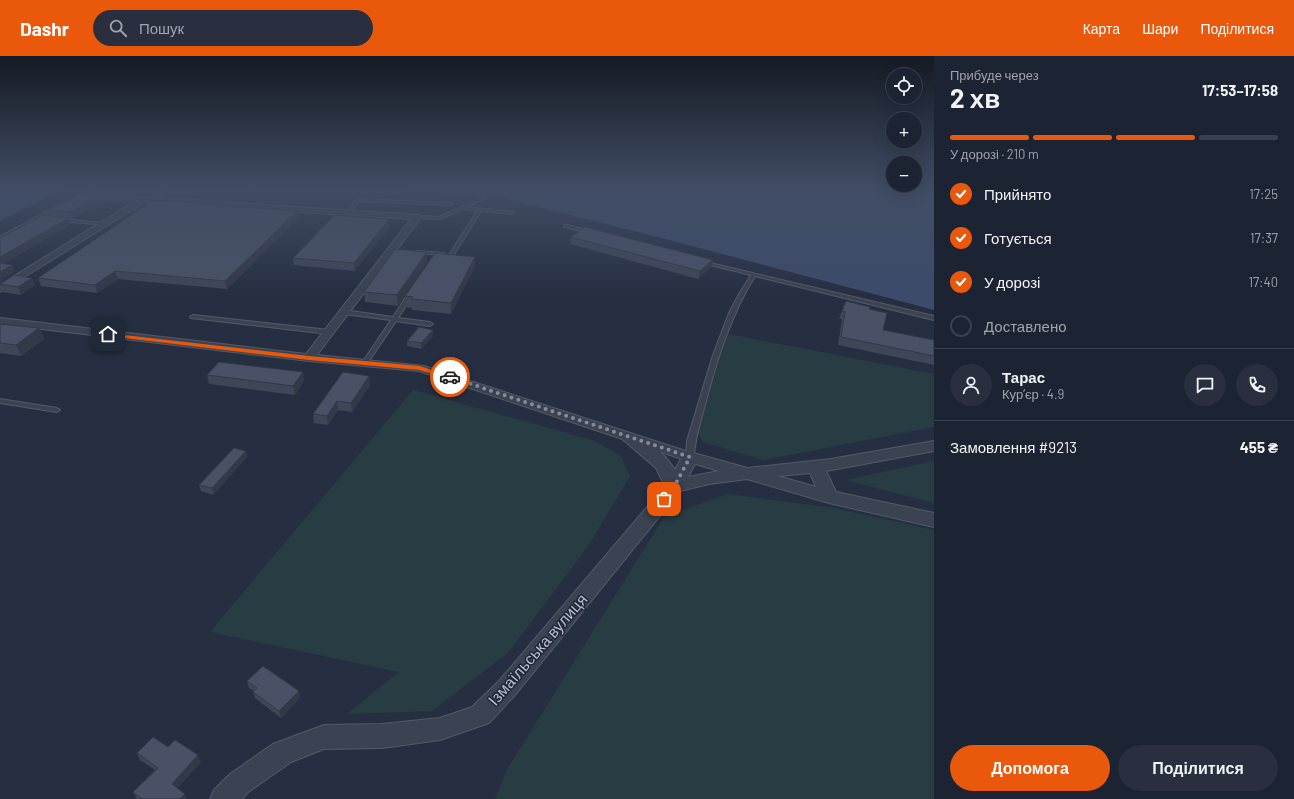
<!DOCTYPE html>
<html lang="uk">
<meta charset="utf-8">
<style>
body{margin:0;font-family:Barlow,sans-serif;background:#292f3e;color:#f1f3f6;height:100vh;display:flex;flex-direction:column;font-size:15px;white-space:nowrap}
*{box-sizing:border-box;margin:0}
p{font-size:13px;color:#a0a4ac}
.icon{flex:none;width:22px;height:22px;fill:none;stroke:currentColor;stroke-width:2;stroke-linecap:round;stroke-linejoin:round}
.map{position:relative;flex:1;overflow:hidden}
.panel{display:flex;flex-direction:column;background:#1c2332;width:360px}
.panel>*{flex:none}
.tools{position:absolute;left:886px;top:12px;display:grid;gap:8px}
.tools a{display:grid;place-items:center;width:36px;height:36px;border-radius:50%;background:#1c2332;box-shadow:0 4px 16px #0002,0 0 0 1px #3a404d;font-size:20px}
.pin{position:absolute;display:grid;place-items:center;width:34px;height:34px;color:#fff;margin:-17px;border-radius:8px;box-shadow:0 2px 6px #0006}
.courier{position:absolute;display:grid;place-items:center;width:40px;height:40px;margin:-20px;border:3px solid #ea580c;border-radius:50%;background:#fff;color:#222;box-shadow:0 1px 5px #0007}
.overview em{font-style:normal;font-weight:700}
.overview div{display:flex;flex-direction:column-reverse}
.overview{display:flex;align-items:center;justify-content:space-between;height:68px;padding:0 16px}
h1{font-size:26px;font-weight:700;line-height:30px}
.bar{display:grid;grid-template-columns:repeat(4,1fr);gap:6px 4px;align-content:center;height:48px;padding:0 16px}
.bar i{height:5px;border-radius:3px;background:#3a404d}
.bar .current{background:#ea580c}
.bar p{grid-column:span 4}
.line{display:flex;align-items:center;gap:10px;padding:0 16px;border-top:1px solid #3a404d}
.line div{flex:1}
.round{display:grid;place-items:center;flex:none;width:42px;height:42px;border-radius:21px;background:#292f3e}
ol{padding:0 16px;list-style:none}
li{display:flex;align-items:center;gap:12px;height:44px}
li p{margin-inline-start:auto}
li .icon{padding:4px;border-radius:50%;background:#ea580c;color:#fff;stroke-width:4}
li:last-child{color:#a0a4ac}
li i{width:22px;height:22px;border:2px solid #3a404d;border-radius:50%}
.button{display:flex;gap:8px;margin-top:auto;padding:8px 16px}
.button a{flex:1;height:46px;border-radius:24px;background:#ea580c;color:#fff;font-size:16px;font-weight:700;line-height:46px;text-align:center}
.button a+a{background:#292f3e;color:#f1f3f6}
header{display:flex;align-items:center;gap:24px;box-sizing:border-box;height:56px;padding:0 20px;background:#ea580c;color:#fff}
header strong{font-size:19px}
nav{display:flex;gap:22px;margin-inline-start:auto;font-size:14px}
.search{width:280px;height:36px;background:#292f3e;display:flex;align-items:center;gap:10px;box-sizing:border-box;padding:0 14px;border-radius:22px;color:#a0a4ac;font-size:15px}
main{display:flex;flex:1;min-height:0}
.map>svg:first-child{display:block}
</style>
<header>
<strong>Dashr</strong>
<div class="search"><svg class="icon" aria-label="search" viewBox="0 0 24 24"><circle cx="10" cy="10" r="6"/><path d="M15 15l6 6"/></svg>Пошук</div>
<nav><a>Карта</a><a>Шари</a><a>Поділитися</a></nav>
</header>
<main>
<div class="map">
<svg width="934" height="743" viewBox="0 0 934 743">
<rect width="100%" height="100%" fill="#262f42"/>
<g fill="#283d43">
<polygon points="728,278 934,318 934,371 763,404 703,386 697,376"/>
<polygon points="413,334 595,385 621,400 630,420 588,490 508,597 432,655 347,658 399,616 210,576"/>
<polygon points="934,405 934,447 846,424"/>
<polygon points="728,438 834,452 934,474 934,743 495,743 508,712 664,461"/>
</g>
<g fill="#3c4b6a">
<polygon points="0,134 61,134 0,165"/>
<polygon points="386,134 934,134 934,254 669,184 503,142 484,139"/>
</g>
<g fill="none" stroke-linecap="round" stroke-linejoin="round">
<g stroke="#535a69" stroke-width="2">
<g id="service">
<polygon points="90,134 95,134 84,140 81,139"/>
<polygon points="164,134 168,134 155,145 153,145 153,143"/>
<polygon points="498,134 503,134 467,151 512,156 514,157 512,158 481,155 453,200 449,199 477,155 463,153 440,163 417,162 415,161 417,160 439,161"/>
<polygon points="356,143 451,147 453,148 451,149 358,145 351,157 347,157 347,156"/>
<polygon points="60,163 104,167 106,168 104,169 62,165 60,165"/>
<polygon points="564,169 568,169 591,176 589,177 564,171"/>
<polygon points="416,195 443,197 445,198 443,199 418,197 416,196"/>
<path d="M702,205L934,260V264L755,220C731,259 718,301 706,345C701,364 695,381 694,401L690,403L686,401L687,385L713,299L729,257L739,238L751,219L702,207Z"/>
<polygon points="410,237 413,239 398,262 430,266 433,268 430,270 396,265 367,308 363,308 362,307 391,264 344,258 341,256 344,254 393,261 408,238"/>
<polygon points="193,259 329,274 332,276 329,278 191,262 190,261"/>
<polygon points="0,343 57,352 60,354 57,356 0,347"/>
</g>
</g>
<g stroke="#535a69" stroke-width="2">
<g id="minor">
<polygon points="83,138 144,141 420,159 420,163 317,299 424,310 695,398 697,401 695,404 685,404 419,315 309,305 0,268 0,262 306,298 411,163 145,146 0,236 0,229 135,145 86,142 83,142"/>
<polygon points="62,147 69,149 0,188 0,181"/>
</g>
</g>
<g stroke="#535a69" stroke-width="2">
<path id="tertiary" d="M629,377C647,382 665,398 675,414L684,397L690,396L747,412L831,403L934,385V395L826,415L836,436L934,457V471L829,447L747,423L709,428L680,435L515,639L489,667L440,684L382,692L324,693L291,706L248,736L242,743H210L214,734L230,718L273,688L324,669L382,668L440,662L472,651L499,625L665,430L656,412L621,382L623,378ZM695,408L719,415L688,421ZM810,417L816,431L778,420Z"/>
</g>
<use href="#service" fill="#3b4252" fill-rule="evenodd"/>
<use href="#minor" fill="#3b4252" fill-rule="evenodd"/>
<use href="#tertiary" fill="#3b4252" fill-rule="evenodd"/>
</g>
<g fill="#3e4658">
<polygon points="102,139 104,145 72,163 69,162 71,168 3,208 12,209 15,216 2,223 3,225 0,228 0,182 52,160 50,154"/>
<polygon points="297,155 298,162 227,233 118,223 97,237 41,230 38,222"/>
<polygon points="390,171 354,215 294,209 293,202"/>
<polygon points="571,181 713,204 711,211 698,223 570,188"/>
<polygon points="427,196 427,206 398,250 365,246 364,236"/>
<polygon points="475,211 451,258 412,254 412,252 406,251 405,240"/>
<polygon points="0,228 35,229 21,239 2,236 0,230"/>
<polygon points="869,253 883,274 934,284 934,309 838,289 842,263 839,263 842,255"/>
<polygon points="0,268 39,272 44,283 21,300 0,297"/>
<polygon points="433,274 433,280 421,293 407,290 407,285"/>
<polygon points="207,319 304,325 295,339 209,328"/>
<polygon points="369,320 370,329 352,356 338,354 328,369 314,367 313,358"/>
<polygon points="246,395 247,401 213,439 201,435 199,429"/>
<polygon points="247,625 299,635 300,642 281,662 255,642 253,636 254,635 249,632"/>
<polygon points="168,691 201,706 177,732 187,743 137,743 133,736 155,714 140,704 137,697"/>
</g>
<g fill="#323947">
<polygon points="102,139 104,145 72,163 70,156"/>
<polygon points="297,155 298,162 227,233 225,225"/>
<polygon points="69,162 71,168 0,210 0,201"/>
<polygon points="389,163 390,171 354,215 354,207"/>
<polygon points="427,196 427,206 398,250 397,239"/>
<polygon points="475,201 475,211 451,258 451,247"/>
<polygon points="713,204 711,211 698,223 700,215"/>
<polygon points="12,209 15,216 2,223 3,225 0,228 0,216"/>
<polygon points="115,215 118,223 97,237 95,229"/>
<polygon points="32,222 35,229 21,239 18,231"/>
<polygon points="39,272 44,283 21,300 16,289"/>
<polygon points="433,274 433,280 421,293 421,287"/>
<polygon points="303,316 304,325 295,339 293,330"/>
<polygon points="369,320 370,329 352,356 351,347"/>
<polygon points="337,345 338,354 328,369 327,360"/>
<polygon points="246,395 247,401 213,439 212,432"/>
<polygon points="299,635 300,642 281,662 279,655"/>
<polygon points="198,699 201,706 175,734 172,728"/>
<polygon points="185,738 187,743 180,743"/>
</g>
<g fill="#485166" stroke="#323947">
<polygon points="82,137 102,139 70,156 50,154"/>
<polygon points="154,144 297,155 225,225 115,215 95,229 38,222"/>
<polygon points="43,159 69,162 0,201 0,182"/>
<polygon points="335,159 389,163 354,207 293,202"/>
<polygon points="585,171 713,204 700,215 571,181"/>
<polygon points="395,193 427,196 397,239 364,236"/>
<polygon points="435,197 475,201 451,247 412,243 413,241 405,240"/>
<polygon points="0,207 12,209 0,216"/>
<polygon points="14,219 32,222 18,231 0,228"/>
<polygon points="846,245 870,251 869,253 887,257 883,274 934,284 934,300 841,281 845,256 842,255"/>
<polygon points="0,268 39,272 16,289 0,287"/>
<polygon points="419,271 433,274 421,287 407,285"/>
<polygon points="219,306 303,316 293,330 207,319"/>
<polygon points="343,316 369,320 351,347 337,345 327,360 313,358"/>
<polygon points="234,392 246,395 212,432 199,429"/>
<polygon points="263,610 299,635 279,655 253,636 257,632 247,625"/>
<polygon points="153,681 168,691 175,684 198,699 172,728 185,738 180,743 142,743 133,736 158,712 137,697"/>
</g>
<linearGradient id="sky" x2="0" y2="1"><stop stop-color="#151a24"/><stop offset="0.56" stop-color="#414d65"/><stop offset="1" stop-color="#414d65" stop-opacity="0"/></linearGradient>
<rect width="934" height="238" fill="url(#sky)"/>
<polygon fill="#ea580c" points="106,277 309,300 420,310 453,321 450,323 419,314 309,304 108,280"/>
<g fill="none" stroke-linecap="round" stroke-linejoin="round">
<polyline stroke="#858b9c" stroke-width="4" stroke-dasharray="0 7.2" points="450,321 690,401 674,431 664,443"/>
</g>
<g text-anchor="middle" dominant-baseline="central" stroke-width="3" stroke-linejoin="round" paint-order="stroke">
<g font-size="16" fill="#b8bdcc" stroke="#1f2737">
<text transform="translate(537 593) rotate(-49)">Ізмаїльська вулиця</text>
</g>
</g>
</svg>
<div class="tools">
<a><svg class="icon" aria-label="locate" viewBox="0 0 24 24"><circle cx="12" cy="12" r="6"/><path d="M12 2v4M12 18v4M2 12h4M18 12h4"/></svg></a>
<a>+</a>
<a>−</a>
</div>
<div class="pin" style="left:664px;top:443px;background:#ea580c"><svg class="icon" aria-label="bag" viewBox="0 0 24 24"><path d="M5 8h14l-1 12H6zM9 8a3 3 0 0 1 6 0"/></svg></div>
<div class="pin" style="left:108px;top:278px;background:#1f2937"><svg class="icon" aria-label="home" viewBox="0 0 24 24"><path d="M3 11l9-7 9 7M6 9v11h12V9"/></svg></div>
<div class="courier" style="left:450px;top:321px"><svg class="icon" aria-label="car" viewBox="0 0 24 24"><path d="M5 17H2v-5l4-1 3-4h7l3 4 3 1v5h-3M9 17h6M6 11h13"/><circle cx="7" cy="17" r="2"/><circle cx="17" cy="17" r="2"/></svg></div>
</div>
<section class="panel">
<div class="overview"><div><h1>2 хв</h1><p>Прибуде через</p></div><em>17:53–17:58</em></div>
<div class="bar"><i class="current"></i><i class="current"></i><i class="current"></i><i></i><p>У дорозі · 210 m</p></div>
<ol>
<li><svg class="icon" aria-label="check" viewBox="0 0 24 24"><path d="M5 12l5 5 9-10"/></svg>Прийнято<p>17:25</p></li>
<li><svg class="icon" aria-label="check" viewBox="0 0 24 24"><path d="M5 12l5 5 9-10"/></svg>Готується<p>17:37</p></li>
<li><svg class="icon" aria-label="check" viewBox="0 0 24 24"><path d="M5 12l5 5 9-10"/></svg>У дорозі<p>17:40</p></li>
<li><i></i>Доставлено</li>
</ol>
<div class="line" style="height:72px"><a class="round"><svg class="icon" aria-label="person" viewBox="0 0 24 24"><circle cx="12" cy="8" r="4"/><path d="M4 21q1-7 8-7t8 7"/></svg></a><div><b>Тарас</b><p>Кур’єр · 4.9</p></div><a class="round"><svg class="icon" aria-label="chat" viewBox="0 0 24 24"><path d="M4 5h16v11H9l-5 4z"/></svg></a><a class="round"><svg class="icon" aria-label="phone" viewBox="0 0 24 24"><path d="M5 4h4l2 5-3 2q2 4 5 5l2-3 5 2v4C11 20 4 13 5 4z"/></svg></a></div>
<div class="line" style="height:52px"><div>Замовлення #9213</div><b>455 ₴</b></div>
<div class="button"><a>Допомога</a><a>Поділитися</a></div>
</section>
</main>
